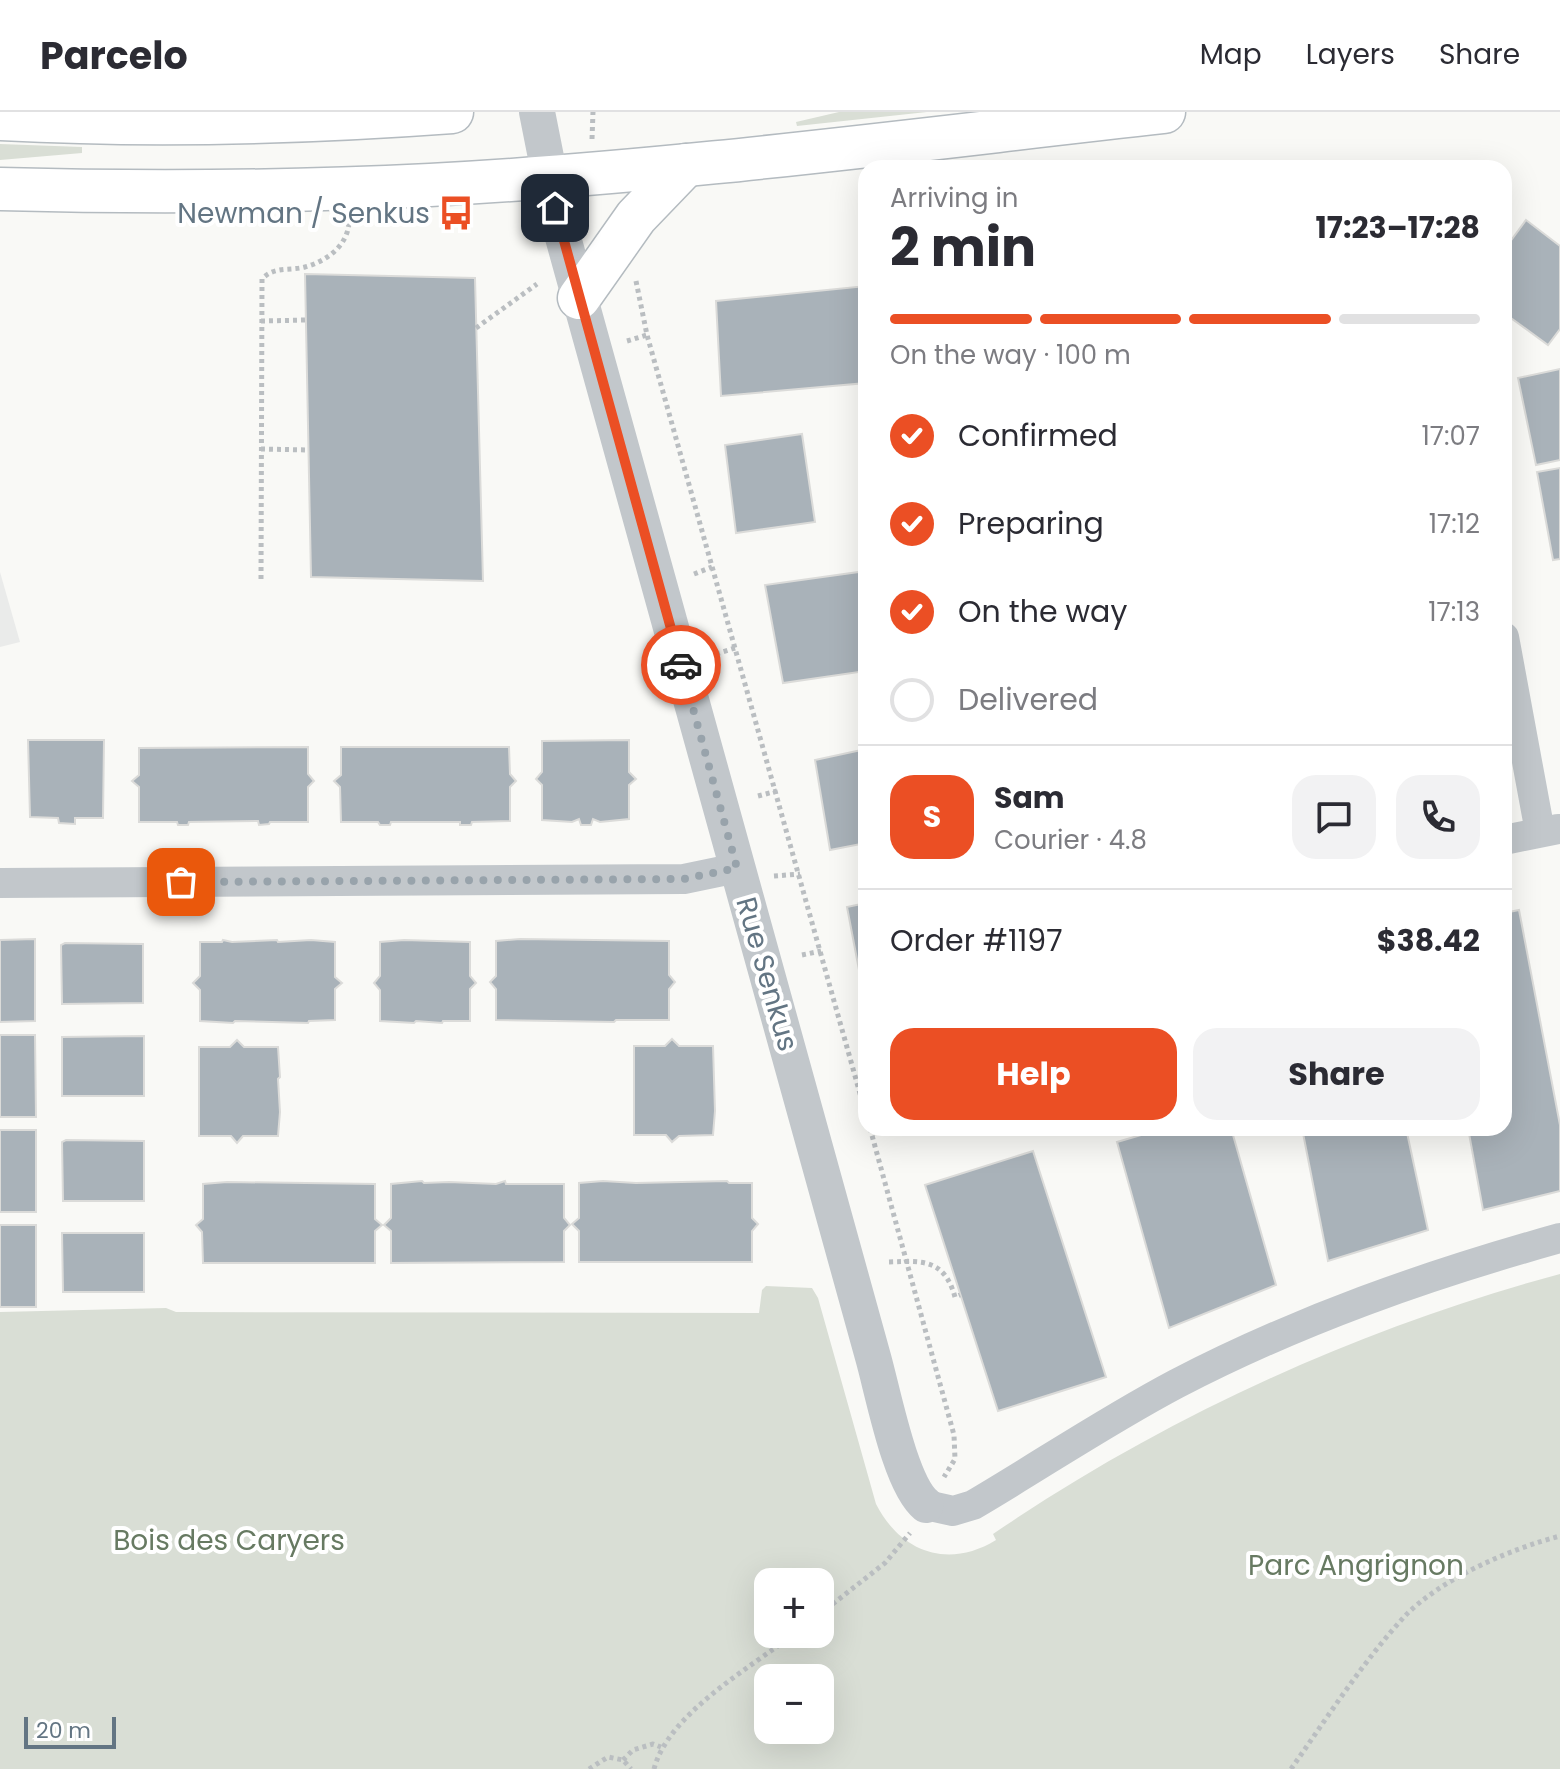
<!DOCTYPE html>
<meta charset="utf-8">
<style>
body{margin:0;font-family:Poppins,sans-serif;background:#f2f2f3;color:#2b2b33;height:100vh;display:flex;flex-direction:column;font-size:30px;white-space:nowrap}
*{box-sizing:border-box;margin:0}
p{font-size:26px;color:#7c7c81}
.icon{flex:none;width:44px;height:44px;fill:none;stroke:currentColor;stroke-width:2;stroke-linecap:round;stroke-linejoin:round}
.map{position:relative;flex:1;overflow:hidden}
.side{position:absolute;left:858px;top:48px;width:654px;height:976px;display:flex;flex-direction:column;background:#fff;border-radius:24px;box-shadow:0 8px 32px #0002}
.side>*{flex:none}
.fabs{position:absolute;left:754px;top:1456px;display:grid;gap:16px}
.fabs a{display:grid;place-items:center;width:80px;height:80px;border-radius:16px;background:#fff;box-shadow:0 8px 32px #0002;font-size:40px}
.scale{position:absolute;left:24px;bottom:20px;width:92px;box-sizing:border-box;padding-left:8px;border:4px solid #637583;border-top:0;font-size:22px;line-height:28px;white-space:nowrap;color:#637583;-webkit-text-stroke:6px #fff;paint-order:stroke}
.pin{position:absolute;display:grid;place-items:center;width:68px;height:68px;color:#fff;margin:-34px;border-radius:16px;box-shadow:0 4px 12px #0006}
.courier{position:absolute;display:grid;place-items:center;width:80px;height:80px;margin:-40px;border:6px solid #eb4f24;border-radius:50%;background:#fff;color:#222;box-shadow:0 2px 10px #0007}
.head em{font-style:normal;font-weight:700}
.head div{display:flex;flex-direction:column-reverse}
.head{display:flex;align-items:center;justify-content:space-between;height:136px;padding:0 32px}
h1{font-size:52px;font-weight:700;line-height:60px}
.bar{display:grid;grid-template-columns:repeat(4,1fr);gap:12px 8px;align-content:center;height:96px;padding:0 32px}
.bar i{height:10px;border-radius:6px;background:#e1e1e2}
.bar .on{background:#eb4f24}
.bar p{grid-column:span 4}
.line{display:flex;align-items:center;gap:20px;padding:0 32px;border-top:2px solid #e1e1e2}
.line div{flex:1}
.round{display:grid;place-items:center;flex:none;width:84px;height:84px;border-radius:24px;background:#f2f2f3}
ol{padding:0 32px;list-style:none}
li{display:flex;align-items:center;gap:24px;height:88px}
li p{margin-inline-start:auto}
li .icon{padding:8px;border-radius:50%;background:#eb4f24;color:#fff;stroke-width:4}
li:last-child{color:#7c7c81}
li i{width:44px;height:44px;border:4px solid #e1e1e2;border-radius:50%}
.cta{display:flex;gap:16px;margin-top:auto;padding:16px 32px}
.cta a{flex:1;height:92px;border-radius:24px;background:#eb4f24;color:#fff;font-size:32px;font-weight:700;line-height:92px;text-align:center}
.cta a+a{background:#f2f2f3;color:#2b2b33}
header{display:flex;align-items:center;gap:48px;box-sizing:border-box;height:112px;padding:0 40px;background:#fff;border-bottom:2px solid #e1e1e2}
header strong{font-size:38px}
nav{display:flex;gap:44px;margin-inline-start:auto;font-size:28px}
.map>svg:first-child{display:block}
</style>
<header>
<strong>Parcelo</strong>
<nav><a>Map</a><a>Layers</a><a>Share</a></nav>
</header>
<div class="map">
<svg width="1560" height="1657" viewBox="0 0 1560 1657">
<rect width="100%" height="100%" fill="#f9f9f6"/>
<polygon fill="#eaebea" points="0,460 20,530 0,535"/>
<g fill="#d9ded5" fill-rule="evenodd">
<polygon points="839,0 927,0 797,14 796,10"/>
<polygon points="0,32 82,35 82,41 0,48"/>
<path d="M1560,1162V1657H0V1200L166,1196L176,1200L759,1201L762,1178L766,1174L812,1176L818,1186L876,1392C901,1441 949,1457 996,1428L993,1422C1164,1305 1360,1216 1560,1162ZM768,1470H820V1522H768ZM820,1566V1618H768V1566Z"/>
</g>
<g fill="#a9b2b9" stroke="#dbdbd9" stroke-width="2">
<polygon points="1526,108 1560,134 1560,217 1548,233 1504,201 1504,138"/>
<polygon points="305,162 475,166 483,469 311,465"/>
<polygon points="866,174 866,271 721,284 716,189"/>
<polygon points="1560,257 1560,348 1536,353 1518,266"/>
<polygon points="802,322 815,410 736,421 725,333"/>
<polygon points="1560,356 1560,447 1553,448 1537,360"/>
<polygon points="866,459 866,559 783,571 765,473"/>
<polygon points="28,628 104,628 103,706 75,706 75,712 59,711 58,706 30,705"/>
<polygon points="629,628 629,660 636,667 629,673 629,707 600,710 593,707 591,713 581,713 579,707 572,710 542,708 542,673 536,667 542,660 542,629"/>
<polygon points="308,635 308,662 314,669 308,675 308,710 270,710 269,712 259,713 258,709 189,710 188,713 178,713 177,710 139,710 139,675 132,669 139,663 139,636"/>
<polygon points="341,635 509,635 510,662 516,669 510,675 510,709 472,710 471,713 460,713 460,710 391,710 390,713 380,713 378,710 341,710 340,675 334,669 341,663"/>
<polygon points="866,637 866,731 830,738 815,648"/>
<polygon points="866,791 866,883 864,884 847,795"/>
<polygon points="1519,798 1560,1013 1560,1079 1483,1098 1468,1016 1504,1016 1504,801"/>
<polygon points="35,827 35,909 0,910 0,828"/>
<polygon points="520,827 669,829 669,863 675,870 669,877 669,908 616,908 614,910 496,908 496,877 490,870 496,864 496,829"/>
<polygon points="223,828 232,830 277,828 278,830 311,828 335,830 335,865 342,871 335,877 335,908 309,909 308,911 235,909 233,911 200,909 200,878 193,871 200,864 200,830 222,830"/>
<polygon points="404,828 470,830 470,864 476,871 470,877 470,909 443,909 442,911 416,909 414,911 380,909 380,878 374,871 380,864 380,830"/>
<polygon points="65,831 143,832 143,891 62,892 61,833"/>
<polygon points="0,923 35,923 36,1005 0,1005"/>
<polygon points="144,924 144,984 62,984 62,925"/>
<polygon points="672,927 679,934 713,934 715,999 713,1023 679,1024 672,1030 666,1023 634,1023 634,934 665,934"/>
<polygon points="237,928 244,935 278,935 280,965 278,967 280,1000 278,1024 243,1024 237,1031 231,1024 199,1024 199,935 230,935"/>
<polygon points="1165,1016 1231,1016 1276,1173 1169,1216 1117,1030"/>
<polygon points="1302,1016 1406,1016 1428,1118 1328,1149"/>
<rect x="0" y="1018" width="36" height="82"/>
<polygon points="66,1028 144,1029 144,1089 63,1089 62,1030"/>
<polygon points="1033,1039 1106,1265 998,1299 925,1073"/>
<polygon points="422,1069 424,1071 449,1070 496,1072 505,1069 506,1072 564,1072 564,1106 570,1113 564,1119 564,1150 391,1151 391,1119 384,1113 391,1106 391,1072"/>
<polygon points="603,1069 636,1071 727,1069 729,1071 752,1071 752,1106 758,1112 752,1119 752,1150 579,1150 579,1119 572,1112 579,1106 579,1071"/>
<polygon points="227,1070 375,1072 375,1107 382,1113 375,1119 375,1151 203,1151 202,1120 196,1113 203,1107 203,1072"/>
<rect x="0" y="1113" width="36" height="82"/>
<polygon points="62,1121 144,1121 144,1180 63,1180"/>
</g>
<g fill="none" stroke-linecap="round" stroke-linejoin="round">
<g stroke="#b4bbc0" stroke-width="45">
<g id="secondary">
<path d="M0,7C150,15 302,11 452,0"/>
<path d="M0,77C143,81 286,80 430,73C675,60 920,27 1164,0"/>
<polyline points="579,186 636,105 686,53"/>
</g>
</g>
<g stroke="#babec1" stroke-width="5" stroke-dasharray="4 4" stroke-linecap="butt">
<polyline points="592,27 593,0"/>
<polyline points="636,169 647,223 866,1003"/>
<polyline points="261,209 306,208"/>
<polyline points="476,216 537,172"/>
<polyline points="627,229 647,223"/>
<polyline points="261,337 308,338"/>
<polyline points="694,462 712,455"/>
<path d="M261,467L262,167C274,154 290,159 305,155C327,149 347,134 349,111"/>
<polyline points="716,542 735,536"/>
<polyline points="758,684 777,679"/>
<polyline points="774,764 800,762"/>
<polyline points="802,843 821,839"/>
<polyline points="870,1016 954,1323 955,1347 944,1365"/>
<path d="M889,1150C922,1149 944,1146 955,1185L960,1183"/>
<polyline points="820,1502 885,1451 910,1421"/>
<polyline points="623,1648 633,1638 653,1632 661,1635"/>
<polyline points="589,1657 608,1645 623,1648 631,1657"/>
<path d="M654,1657C668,1602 750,1556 794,1522"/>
<path d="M1291,1657C1327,1606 1362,1551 1404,1505C1440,1467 1510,1437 1560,1424"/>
</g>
<g stroke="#c2c7cb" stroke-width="30">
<polyline points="1504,525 1540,720"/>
<polyline points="1504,728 1558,717"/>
<polyline points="0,771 684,767 737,756"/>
<path d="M926,1393L953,1399L973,1393C1041,1353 1106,1309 1176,1272C1299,1208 1427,1163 1560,1126"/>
</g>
<path stroke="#c2c7cb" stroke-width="36" d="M537,0L559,111L873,1245C883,1280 900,1372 926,1393"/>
<use href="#secondary" stroke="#fff" stroke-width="42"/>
</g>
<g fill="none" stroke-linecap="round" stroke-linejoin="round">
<polyline stroke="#98a3ab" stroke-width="8" stroke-dasharray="0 14.4" points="181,770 684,767 737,756 681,553"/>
<polyline stroke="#eb4f24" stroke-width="10" points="555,96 681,553"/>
</g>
<defs>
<g id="bus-bare" transform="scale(2.76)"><path d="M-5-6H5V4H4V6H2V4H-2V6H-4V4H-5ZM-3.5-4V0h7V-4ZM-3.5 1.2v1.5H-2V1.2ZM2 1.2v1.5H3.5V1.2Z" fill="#eb4f24" stroke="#fff" stroke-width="2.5" paint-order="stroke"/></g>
</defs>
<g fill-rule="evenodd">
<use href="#bus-bare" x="456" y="101"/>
</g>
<g text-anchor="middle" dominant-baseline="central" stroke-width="8" stroke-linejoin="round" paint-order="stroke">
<g font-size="28" fill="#637583" stroke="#fff" text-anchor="end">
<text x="430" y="101">Newman / Senkus</text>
</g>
<g font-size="28" fill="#637583" stroke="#fff">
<text transform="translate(767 862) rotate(74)">Rue Senkus</text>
</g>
<g font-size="28" fill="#677a62" stroke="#fff">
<text x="229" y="1428">Bois des Caryers</text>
<text x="1356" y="1453">Parc Angrignon</text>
</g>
</g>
</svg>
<div class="fabs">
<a>+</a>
<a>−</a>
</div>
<div class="scale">20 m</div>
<div class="pin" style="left:181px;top:770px;background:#ea580c"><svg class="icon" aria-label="bag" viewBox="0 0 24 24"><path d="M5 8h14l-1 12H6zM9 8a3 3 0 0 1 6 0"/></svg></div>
<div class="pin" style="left:555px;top:96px;background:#1f2937"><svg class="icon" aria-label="home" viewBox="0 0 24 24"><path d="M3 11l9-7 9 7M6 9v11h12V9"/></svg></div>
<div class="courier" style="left:681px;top:553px"><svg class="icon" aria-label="car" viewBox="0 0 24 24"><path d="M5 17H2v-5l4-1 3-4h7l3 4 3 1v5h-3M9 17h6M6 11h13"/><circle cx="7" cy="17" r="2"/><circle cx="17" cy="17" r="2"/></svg></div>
<section class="side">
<div class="head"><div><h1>2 min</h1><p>Arriving in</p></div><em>17:23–17:28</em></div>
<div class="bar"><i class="on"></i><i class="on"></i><i class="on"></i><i></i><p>On the way · 100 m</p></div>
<ol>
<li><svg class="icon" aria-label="check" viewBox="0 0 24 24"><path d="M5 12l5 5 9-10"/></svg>Confirmed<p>17:07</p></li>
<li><svg class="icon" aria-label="check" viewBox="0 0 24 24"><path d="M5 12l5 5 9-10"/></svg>Preparing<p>17:12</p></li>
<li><svg class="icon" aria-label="check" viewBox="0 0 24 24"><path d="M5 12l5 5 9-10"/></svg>On the way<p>17:13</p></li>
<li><i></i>Delivered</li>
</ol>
<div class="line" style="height:144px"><b class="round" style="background:#eb4f24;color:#fff">S</b><div><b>Sam</b><p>Courier · 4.8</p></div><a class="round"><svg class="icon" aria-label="chat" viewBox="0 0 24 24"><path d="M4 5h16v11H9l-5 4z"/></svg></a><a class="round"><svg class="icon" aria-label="phone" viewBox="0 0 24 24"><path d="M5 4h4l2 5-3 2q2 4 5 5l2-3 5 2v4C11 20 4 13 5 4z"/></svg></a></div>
<div class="line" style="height:104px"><div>Order #1197</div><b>$38.42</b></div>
<div class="cta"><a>Help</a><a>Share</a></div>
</section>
</div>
